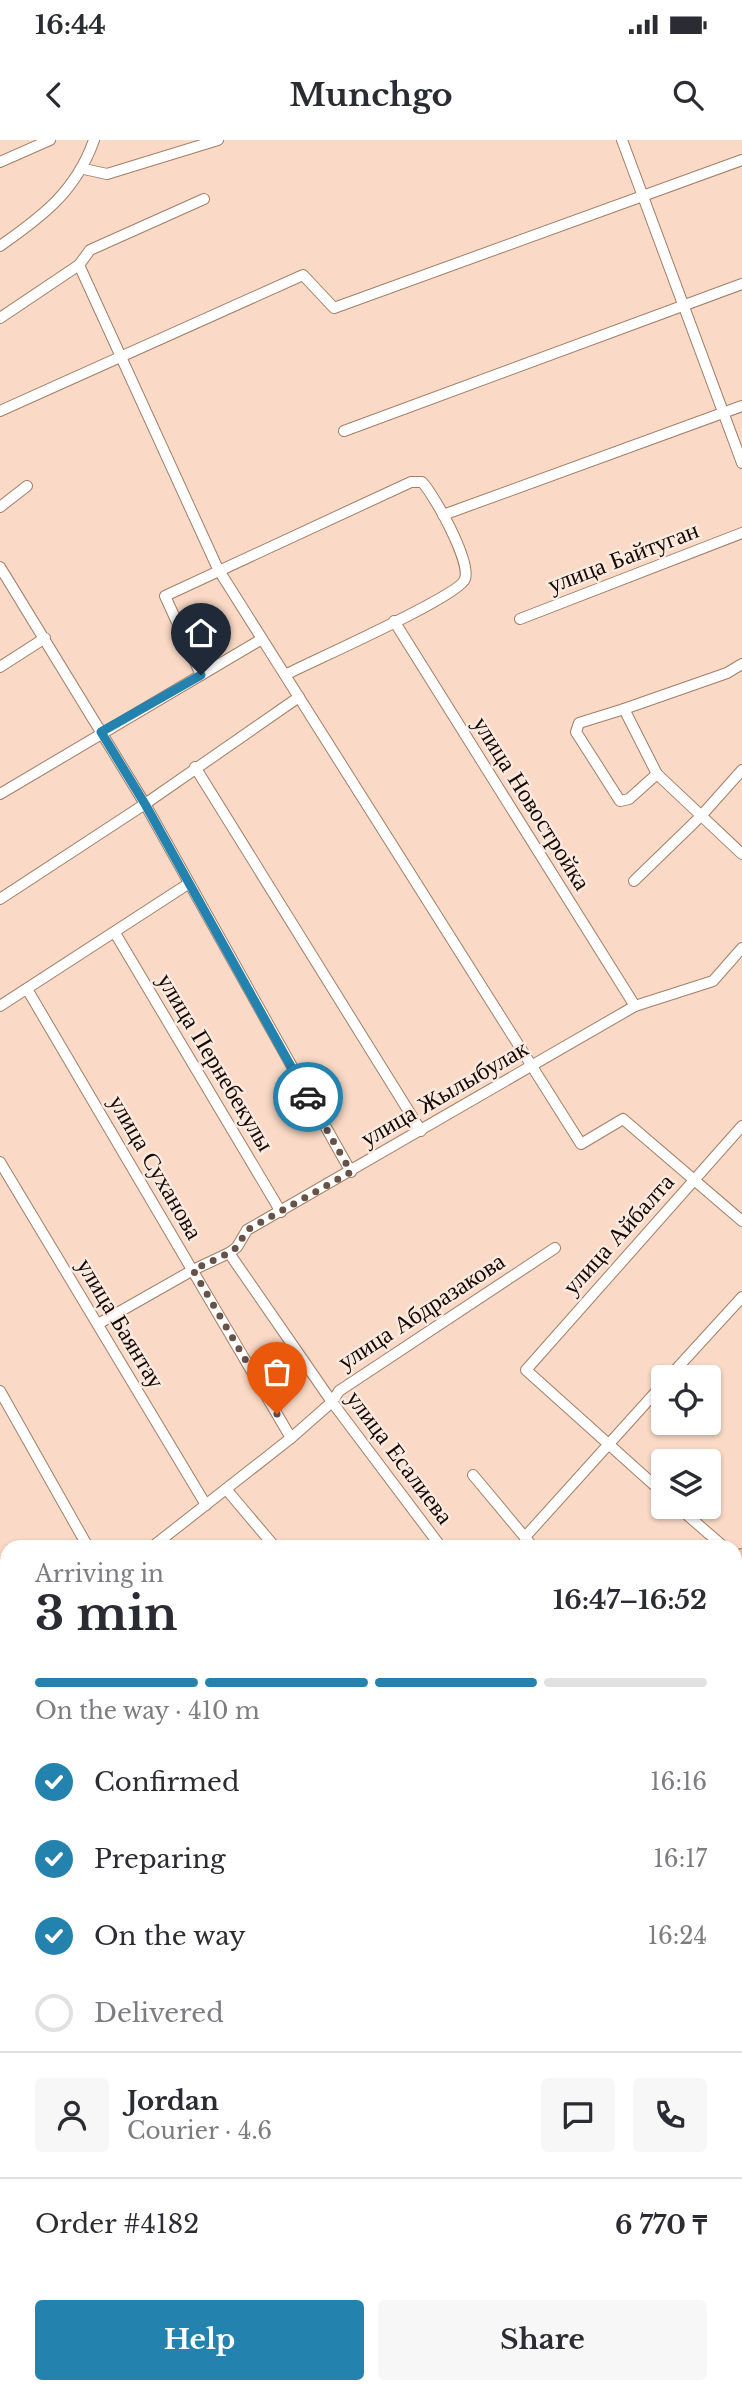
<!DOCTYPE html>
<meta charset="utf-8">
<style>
body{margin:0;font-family:"Libre Baskerville",serif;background:#f7f7f7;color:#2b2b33;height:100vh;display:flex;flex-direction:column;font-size:26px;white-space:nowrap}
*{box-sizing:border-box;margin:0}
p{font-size:23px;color:#7c7c81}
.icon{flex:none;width:38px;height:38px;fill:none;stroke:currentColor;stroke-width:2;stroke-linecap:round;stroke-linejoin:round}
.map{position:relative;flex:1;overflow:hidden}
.drawer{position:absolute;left:0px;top:1400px;width:742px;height:854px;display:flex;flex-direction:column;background:#fff;border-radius:21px 21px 0 0;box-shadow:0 2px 5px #0004}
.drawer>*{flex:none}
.controls{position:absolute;left:651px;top:1225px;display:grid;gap:14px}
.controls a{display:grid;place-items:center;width:70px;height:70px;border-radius:7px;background:#fff;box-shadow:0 2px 5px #0004;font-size:35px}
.pin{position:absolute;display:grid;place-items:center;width:60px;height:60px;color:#fff;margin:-72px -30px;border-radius:50% 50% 50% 0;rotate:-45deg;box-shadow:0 0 7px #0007}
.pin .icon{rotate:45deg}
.courier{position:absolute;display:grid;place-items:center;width:70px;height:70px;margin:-35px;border:5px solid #2383ae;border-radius:50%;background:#fff;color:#222;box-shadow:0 2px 9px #0007}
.headline em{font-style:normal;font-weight:800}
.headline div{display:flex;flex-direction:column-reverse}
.headline{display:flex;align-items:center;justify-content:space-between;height:119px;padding:0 35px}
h1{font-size:46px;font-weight:800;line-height:52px}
.bar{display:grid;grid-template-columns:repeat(4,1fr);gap:10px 7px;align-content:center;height:84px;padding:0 35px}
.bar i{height:9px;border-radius:5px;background:#e1e1e2}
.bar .selected{background:#2383ae}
.bar p{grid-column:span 4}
.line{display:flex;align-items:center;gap:18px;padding:0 35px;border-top:2px solid #e1e1e2}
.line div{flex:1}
.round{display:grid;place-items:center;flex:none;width:74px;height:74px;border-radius:7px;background:#f7f7f7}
ol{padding:0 35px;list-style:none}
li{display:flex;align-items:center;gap:21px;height:77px}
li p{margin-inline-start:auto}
li .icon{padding:7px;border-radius:50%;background:#2383ae;color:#fff;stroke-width:4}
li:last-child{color:#7c7c81}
li i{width:38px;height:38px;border:4px solid #e1e1e2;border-radius:50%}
.cta{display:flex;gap:14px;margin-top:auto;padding:14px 35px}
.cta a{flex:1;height:80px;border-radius:7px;background:#2383ae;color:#fff;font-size:28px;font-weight:800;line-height:80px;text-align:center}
.cta a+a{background:#f7f7f7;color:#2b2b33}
.status{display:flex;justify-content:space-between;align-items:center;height:49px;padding:0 35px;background:#fff;direction:ltr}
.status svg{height:19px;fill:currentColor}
header{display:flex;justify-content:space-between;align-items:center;height:91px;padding:0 35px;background:#fff;font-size:32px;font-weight:800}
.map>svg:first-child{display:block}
</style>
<div class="status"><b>16:44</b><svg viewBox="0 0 49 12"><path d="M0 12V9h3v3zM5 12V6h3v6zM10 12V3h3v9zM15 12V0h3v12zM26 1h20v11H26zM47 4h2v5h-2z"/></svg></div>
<header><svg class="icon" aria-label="back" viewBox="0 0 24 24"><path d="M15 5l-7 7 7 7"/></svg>Munchgo<svg class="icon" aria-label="search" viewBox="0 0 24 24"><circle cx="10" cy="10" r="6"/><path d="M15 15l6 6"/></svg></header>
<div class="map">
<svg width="742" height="2254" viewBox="0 0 742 2254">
<rect width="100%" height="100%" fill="#fadac6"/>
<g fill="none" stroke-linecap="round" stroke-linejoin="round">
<g stroke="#a27e67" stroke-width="12">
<g id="minor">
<polyline points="622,0 742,323"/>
<polyline points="0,22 50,0"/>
<polyline points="84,29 107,34 218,0"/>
<path d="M0,106C43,76 76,51 94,0"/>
<polyline points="79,125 218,429 581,1004 623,979 742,1081"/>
<polyline points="0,178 79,125 90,110 204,59"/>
<polyline points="0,271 303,135 334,168 742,20"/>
<polyline points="344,291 742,144"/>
<polyline points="0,367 27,346"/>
<polyline points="443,375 742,266"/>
<polyline points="0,427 145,664 351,1032"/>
<polyline points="520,479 742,393"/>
<polyline points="394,481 635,866"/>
<polyline points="742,524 727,533 624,569 657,634 742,714"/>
<polyline points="0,527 45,498"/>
<path d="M201,535L165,456L411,342H422C435,356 471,421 465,439C460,456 310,522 285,535"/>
<polyline points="624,569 579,583 576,592 620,661 629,659 657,634"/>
<polyline points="195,627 421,991"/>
<polyline points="0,654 262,499"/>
<polyline points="634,741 701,676 742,630"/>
<polyline points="0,759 145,664 299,557"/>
<polyline points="115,793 281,1072"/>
<polyline points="27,849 291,1298"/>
<polyline points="0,866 188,744"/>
<polyline points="0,1022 206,1365"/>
<polyline points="229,1113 332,1262 441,1407"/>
<polyline points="98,1184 193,1130 229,1113 237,1107 247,1090 635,866 713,841 742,808"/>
<polyline points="669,1237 742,1157"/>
<polyline points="0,1251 88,1407"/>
<polyline points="473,1335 533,1407"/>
<polyline points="226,1349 275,1407"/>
<polyline points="663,1353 526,1230 742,986"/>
<polyline points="678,1367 724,1407"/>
<polyline points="525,1397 663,1244"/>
<polyline points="152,1407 291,1298 332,1262 339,1251 555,1108"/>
<polyline points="0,1424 7,1432"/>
<polyline points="735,1481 742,1481"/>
<polyline points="0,1511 7,1506"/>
<polyline points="0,1529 7,1523"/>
<polyline points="0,1534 7,1540"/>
<polyline points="735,1625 742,1629"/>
<polyline points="735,1768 742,1761"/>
<polyline points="0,1795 7,1807"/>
<polyline points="0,1820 7,1831"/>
<polyline points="735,1881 742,1885"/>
<polyline points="0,1980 7,1975"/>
<polyline points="735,2057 742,2060"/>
<polyline points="735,2206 742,2199"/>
<polyline points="284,2247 290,2254"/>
<polyline points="321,2247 332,2254"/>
<polyline points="696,2254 702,2247"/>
</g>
</g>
<g stroke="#aa6a3f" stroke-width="16">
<g id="major">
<polyline points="735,1423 742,1416"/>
<polyline points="735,1441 742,1433"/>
<polyline points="0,2239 7,2231"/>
<polyline points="6,2254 12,2247"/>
</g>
</g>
<use href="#minor" stroke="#fff" stroke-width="10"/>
<use href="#major" stroke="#fbc5a0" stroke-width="14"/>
<g stroke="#8a7467" stroke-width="5">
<polyline id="rail" points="733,2254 742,2241"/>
</g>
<use href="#rail" stroke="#fbeae0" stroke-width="2.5" stroke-dasharray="8" stroke-linecap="butt"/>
</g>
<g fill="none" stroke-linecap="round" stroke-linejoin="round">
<polyline stroke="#665247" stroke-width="7" stroke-dasharray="0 12.6" points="277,1274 193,1130 229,1113 237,1107 247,1090 351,1032 308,957"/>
<polyline stroke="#2383ae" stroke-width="9" points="201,535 101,592 145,664 308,957"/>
</g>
<g text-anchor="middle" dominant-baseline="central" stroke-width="5" stroke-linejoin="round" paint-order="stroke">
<g font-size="24" fill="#160903" stroke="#fbeae0">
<text transform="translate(623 417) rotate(-21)">улица Байтуган</text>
<text transform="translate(532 663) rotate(58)">улица Новостройка</text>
<text transform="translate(216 922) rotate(59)">улица Пернебекулы</text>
<text transform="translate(444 953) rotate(-30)">улица Жылыбулак</text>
<text transform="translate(156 1027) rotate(60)">улица Суханова</text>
<text transform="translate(618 1094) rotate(-48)">улица Айбалта</text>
<text transform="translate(421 1171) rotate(-33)">улица Абдразакова</text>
<text transform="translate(121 1183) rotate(59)">улица Баянтау</text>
<text transform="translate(400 1317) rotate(53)">улица Есалиева</text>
</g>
</g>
</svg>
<div class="controls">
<a><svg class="icon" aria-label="locate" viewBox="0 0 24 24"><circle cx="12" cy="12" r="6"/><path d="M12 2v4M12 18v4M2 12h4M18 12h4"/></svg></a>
<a><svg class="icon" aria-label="layers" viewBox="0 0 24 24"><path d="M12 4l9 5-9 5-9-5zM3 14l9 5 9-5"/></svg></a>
</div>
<div class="pin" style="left:277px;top:1274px;background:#ea580c"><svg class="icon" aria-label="bag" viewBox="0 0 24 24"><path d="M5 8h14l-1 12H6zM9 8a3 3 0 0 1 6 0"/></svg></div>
<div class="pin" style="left:201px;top:535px;background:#1f2937"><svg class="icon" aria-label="home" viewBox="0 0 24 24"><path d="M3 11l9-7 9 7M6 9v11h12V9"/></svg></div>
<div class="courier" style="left:308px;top:957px"><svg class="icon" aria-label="car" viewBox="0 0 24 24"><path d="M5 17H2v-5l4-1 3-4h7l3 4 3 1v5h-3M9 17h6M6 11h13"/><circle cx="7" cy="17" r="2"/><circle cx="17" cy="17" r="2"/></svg></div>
<section class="drawer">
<div class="headline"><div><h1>3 min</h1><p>Arriving in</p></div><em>16:47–16:52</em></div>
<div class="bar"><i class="selected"></i><i class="selected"></i><i class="selected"></i><i></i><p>On the way · 410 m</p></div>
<ol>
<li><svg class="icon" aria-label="check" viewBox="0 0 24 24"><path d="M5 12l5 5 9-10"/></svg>Confirmed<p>16:16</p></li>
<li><svg class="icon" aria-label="check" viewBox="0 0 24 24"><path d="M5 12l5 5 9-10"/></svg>Preparing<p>16:17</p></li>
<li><svg class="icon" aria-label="check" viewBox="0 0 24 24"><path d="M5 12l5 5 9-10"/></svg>On the way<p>16:24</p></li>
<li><i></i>Delivered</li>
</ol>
<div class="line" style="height:126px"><a class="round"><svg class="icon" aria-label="person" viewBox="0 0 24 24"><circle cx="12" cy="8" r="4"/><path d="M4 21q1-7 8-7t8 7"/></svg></a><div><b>Jordan</b><p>Courier · 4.6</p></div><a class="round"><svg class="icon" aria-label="chat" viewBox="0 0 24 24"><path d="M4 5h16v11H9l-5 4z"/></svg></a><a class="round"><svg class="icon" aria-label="phone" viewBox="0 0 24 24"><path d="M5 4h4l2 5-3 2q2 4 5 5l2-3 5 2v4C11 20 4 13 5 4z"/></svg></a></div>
<div class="line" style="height:91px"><div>Order #4182</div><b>6 770 ₸</b></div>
<div class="cta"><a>Help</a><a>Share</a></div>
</section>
</div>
